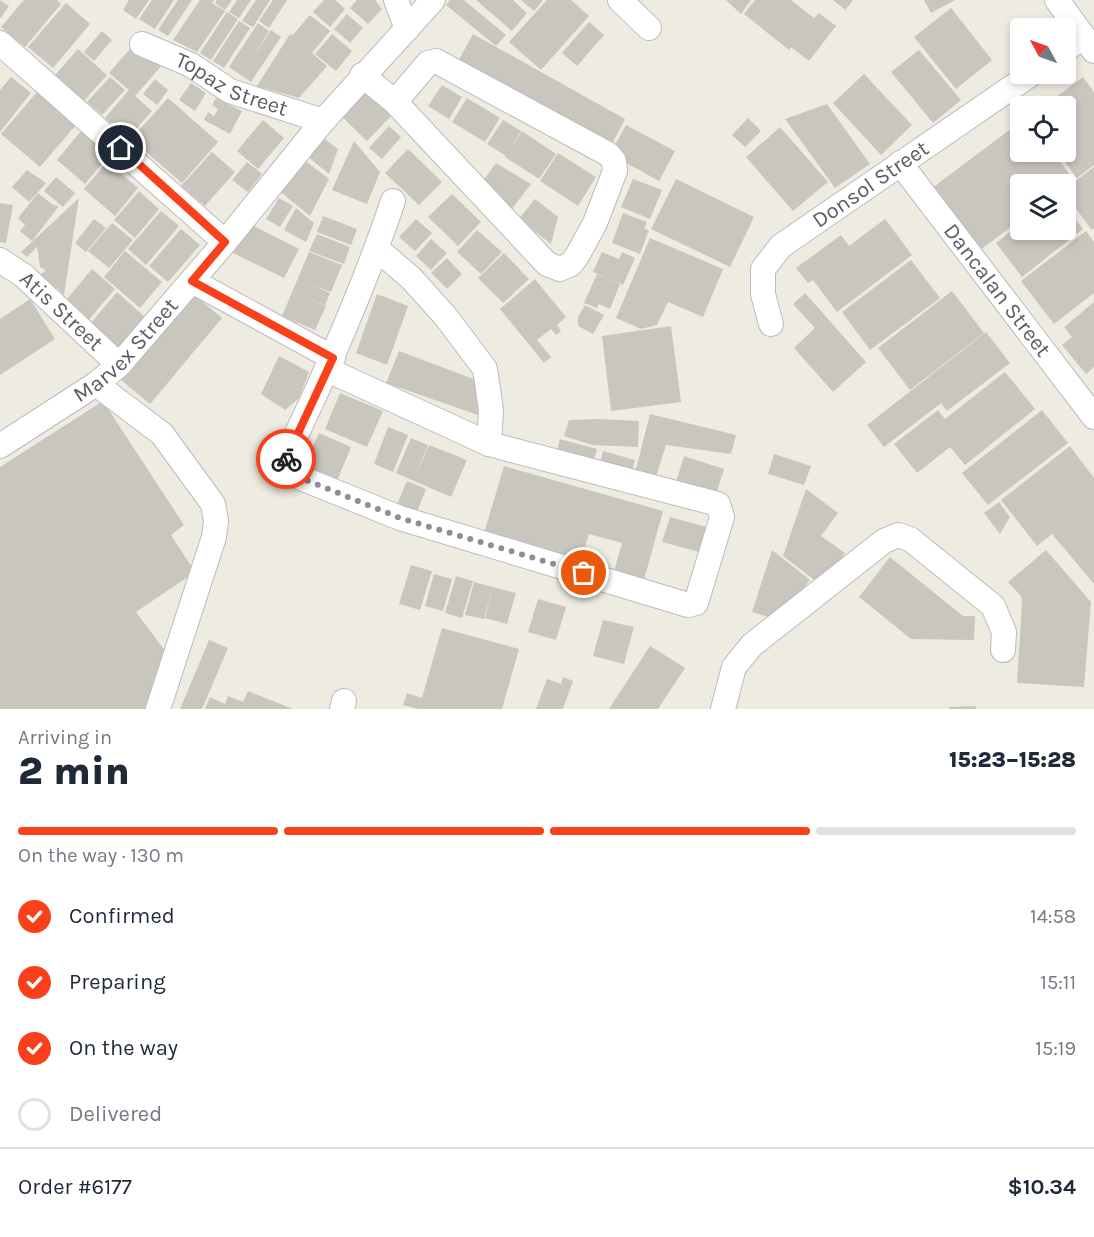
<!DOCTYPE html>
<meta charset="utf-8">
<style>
body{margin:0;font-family:Karla,sans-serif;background:#f2f2f3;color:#1f2937;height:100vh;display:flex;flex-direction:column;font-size:22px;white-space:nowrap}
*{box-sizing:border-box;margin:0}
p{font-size:20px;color:#747a83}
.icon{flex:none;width:33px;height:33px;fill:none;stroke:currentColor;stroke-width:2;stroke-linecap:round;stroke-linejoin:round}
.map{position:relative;height:709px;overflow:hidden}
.sheet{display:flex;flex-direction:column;background:#fff;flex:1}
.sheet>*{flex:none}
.needle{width:39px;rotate:310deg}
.fabs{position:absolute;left:1010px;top:18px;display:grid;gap:12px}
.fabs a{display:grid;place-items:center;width:66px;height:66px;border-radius:6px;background:#fff;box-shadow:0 3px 9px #0003;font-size:30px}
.pin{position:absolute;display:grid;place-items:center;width:51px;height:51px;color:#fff;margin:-26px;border:3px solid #fff;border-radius:50%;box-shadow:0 2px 6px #0007}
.courier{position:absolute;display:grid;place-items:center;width:60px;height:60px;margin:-30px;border:4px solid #fa3f1b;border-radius:50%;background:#fff;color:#222;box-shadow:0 2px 8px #0007}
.overview em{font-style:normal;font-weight:800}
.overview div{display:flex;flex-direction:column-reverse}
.overview{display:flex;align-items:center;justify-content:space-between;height:102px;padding:0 18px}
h1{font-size:39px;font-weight:800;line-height:45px}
.bar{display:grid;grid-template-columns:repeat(4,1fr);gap:9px 6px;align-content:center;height:72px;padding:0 18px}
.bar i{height:8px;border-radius:4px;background:#e0e1e3}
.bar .on{background:#fa3f1b}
.bar p{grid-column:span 4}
.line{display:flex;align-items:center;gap:15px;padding:0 18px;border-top:2px solid #e0e1e3}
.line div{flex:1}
ol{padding:0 18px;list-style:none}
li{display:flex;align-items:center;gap:18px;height:66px}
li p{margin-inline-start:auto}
li .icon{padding:6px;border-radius:50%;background:#fa3f1b;color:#fff;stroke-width:4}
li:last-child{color:#747a83}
li i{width:33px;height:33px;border:3px solid #e0e1e3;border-radius:50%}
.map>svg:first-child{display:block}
</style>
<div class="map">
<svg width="1094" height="709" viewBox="0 0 1094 709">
<rect width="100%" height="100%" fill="#eeece1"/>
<g fill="#c9c6be">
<polygon points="0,0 9,6 0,19"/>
<polygon points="24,0 57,0 61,4 25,47 1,27"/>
<polygon points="129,0 149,0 136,19 123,10"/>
<polygon points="152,0 174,0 155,29 139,19"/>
<polygon points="178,0 192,0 168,36 158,30"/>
<polygon points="200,0 214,0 212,3 225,11 197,52 173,40"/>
<polygon points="217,0 232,0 225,10 215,3"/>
<polygon points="237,0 251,0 239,18 229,12"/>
<polygon points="256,0 270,0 253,27 242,21"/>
<polygon points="273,0 287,0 269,28 259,21"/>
<polygon points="324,0 335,0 345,9 330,27 313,12"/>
<polygon points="357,0 375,0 382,9 368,24 350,8"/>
<polygon points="450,0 464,0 506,35 496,46 446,5"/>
<polygon points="476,0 513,0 527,13 512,31"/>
<polygon points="521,0 543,0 534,11"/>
<polygon points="547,0 571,0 589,16 541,70 509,42"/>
<polygon points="726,0 751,0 741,14"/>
<polygon points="755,0 791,0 814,18 819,13 836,26 809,61 791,47 789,50 744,14"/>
<polygon points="833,0 853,0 845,10"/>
<polygon points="924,0 955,0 931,13"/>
<polygon points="66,3 90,24 53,68 28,47"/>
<polygon points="951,8 992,60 956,89 914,37"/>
<polygon points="227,12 238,19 211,60 200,53"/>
<polygon points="347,14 363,28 350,43 334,29"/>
<polygon points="310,15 330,31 312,53 327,66 299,98 257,86 290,34 292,36"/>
<polygon points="239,21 250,28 224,68 213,61"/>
<polygon points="589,22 604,35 577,66 562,53"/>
<polygon points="258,23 269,31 252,59 271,30 281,37 251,82 229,67"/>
<polygon points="102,31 112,40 94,61 84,52"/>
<polygon points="332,34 352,51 336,71 315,54"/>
<polygon points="473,34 625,119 608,152 455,67"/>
<polygon points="135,43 162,65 135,96 152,111 128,138 105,118 129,90 109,73"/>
<polygon points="78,49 107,75 84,101 55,75"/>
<polygon points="919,50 961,100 933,123 891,72"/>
<polygon points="864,74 912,125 881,155 833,103"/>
<polygon points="11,77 31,93 0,132 0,90"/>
<polygon points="110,77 125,90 102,115 87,102"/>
<polygon points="1083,77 1094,92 1094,165 1077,178 1057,152 1065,152 1065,106 1044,106"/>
<polygon points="155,79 168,90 157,105 143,94"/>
<polygon points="191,83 206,93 195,111 179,100"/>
<polygon points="442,85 462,97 449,119 428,106"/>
<polygon points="363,86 393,114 367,141 338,113"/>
<polygon points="37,92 76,125 40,167 1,134"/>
<polygon points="168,98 218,142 182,183 131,139"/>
<polygon points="216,98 242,111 230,134 204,120 208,112 214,116 218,109 212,105"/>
<polygon points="467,98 500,118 485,142 452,122"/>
<polygon points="827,104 870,164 835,188 785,119"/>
<polygon points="748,118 761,131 745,147 732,135"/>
<polygon points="263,120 284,138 258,169 237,151"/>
<polygon points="503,120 521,131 506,156 487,144"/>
<polygon points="1020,122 1020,152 1053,152 1074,180 1065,187 1065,184 1020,184 1020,220 979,251 932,188"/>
<polygon points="626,125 675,151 659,181 610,154"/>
<polygon points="389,126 401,137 382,159 369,148"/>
<polygon points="780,127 828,182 793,211 746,157"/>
<polygon points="81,131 109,155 85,184 57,160"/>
<polygon points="522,131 556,154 539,179 505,157"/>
<polygon points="322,137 338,149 329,174 307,156"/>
<polygon points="354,141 380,172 367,204 332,190"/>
<polygon points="408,149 442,182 419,205 385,173"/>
<polygon points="212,152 235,172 205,206 181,186"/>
<polygon points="558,153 596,177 578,206 540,181"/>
<polygon points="303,159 329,179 310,216 278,190"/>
<polygon points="107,162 138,188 115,216 84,189"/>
<polygon points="247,162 262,174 248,192 232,180"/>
<polygon points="496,163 531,184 511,210 477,189"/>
<polygon points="1094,167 1094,228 1092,230 1065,194 1065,189"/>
<polygon points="27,170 46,183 29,202 12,187"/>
<polygon points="56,177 75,193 63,207 44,191"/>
<polygon points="633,179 662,190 650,219 621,207"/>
<polygon points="676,179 754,217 730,267 651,229"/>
<polygon points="139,191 159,209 135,238 114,220"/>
<polygon points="38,193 53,205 59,206 32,241 20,231 25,225 18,218"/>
<polygon points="452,194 481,222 458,246 428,217"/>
<polygon points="79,198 64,295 56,287 52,292 36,279 46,270 40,267 37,247 27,257 21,252"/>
<polygon points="279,198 293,206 280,227 266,219"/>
<polygon points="535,199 558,217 551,244 519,219"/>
<polygon points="0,203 13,205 6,243 0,242"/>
<polygon points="1065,206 1083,229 1022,277 996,243 1020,224 1020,230 1065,230"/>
<polygon points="296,208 314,223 306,242 284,230"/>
<polygon points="161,211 179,226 146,265 128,249"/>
<polygon points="623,213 647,222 644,229 649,230 640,254 612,243"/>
<polygon points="323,216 357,229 351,245 317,232"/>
<polygon points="94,219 106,228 86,252 75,243"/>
<polygon points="416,219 432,233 415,251 399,237"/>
<polygon points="885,219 912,255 837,312 813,280 808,283 796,268 841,235 849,246"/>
<polygon points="112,223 133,240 109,268 88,251"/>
<polygon points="248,223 299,249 284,278 233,253"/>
<polygon points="181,229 200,245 168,282 149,266"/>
<polygon points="477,230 502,252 481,274 457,252"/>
<polygon points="1086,231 1094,242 1094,293 1054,324 1021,281"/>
<polygon points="317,234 350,247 344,264 309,251"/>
<polygon points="650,238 723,269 703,317 668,302 657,325 641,329 616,318"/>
<polygon points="431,239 447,253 431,270 416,256"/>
<polygon points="125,251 162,282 140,308 104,277"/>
<polygon points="309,252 342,265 331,292 312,285 330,293 325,305 300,294 326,306 315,330 282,316"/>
<polygon points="602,252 619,259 622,252 635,258 623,285 593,272"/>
<polygon points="504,253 529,279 503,303 478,278"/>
<polygon points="447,258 462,274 447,289 431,273"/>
<polygon points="911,260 940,298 870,350 842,312"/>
<polygon points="92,269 115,289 86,323 63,304"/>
<polygon points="597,274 620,284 610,309 599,304 597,308 584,303"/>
<polygon points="535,279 566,317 557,325 561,331 556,335 551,329 537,340 551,357 544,363 500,309"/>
<polygon points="952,291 984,333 910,390 878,348"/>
<polygon points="117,292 146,318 115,354 86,329"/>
<polygon points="192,293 222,318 150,404 120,379"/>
<polygon points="805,293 866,362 833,392 794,348 815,328 793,304"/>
<polygon points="377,294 408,306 387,365 356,353"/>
<polygon points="30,299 55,339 0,375 0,319"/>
<polygon points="1094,302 1094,367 1086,374 1062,345 1072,337 1064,327"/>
<polygon points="585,305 604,315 593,334 578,326 578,317"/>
<polygon points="671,326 681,402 611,411 602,336"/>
<polygon points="986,332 1010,363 947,411 941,403 884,447 867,425"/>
<polygon points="399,351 476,380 478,415 386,383"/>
<polygon points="279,356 309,372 299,398 285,410 261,394"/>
<polygon points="1005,372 1035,409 965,465 950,447 917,473 894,444 938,410 945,419"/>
<polygon points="340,393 383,411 367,447 325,429"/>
<polygon points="103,401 184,525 171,535 195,572 136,612 172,660 153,709 0,709 0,467"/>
<polygon points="1042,410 1068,443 988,505 962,473"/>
<polygon points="650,414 736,435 731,454 666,445 653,486 633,481"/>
<polygon points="599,419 639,421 638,447 592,445 564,436 569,420"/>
<polygon points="388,427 408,435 393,472 374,464"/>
<polygon points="319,433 351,447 337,481 304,467"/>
<polygon points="411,438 428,445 414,479 429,445 467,460 451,497 396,473"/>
<polygon points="560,439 597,449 592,468 555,458"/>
<polygon points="1070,446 1094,478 1094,584 1052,534 1037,546 1001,500"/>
<polygon points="603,451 635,460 630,478 598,470"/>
<polygon points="774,454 811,466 804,485 768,474"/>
<polygon points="684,456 724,469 716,494 676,482"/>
<polygon points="504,466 663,511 642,587 612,579 622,543 589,534 579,567 482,540"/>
<polygon points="407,481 426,489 413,522 393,514"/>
<polygon points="806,489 838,513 821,536 845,553 821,585 783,556"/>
<polygon points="999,502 1010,517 1000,534 984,513"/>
<polygon points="670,517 714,529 707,554 662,542"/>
<polygon points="772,550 810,580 778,620 752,612"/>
<polygon points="1046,550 1091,602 1084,687 1017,683 1022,603 1021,596 1008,582"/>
<polygon points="890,557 963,616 975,616 974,640 911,639 859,597"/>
<polygon points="411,565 432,571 420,610 399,604"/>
<polygon points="434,574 452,579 443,611 425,606"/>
<polygon points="456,576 473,581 462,618 445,613"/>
<polygon points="474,582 493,587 484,619 465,615"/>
<polygon points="493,587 516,593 507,624 485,618"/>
<polygon points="538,599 566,607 556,640 528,632"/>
<polygon points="603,620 634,627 624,664 593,656"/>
<polygon points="442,628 519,649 502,709 418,709 403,705 407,693 422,698"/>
<polygon points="209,640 228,648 202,709 180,709"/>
<polygon points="650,646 685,668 658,709 609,709"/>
<polygon points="563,677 573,681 563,709 536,709 547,679 561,684"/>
<polygon points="248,691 293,709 205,709 210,697 225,704 228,696 243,702"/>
<polygon points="976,706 976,709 949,709 949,707"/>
</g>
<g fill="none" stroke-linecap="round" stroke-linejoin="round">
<g stroke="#b9bbc2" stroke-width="26">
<g id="minor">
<polyline points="396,0 407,29"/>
<polyline points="620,0 649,28"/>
<polyline points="1057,0 1094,51"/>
<polyline points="0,43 225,242"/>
<path id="s1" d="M142,44L191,65L230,91L323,121"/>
<polyline points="1065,50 1083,37"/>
<polyline points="362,75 395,102 547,264 560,269 571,264 577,256 595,223 615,171 614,161 608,154 436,61 428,63 395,102"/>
<path id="s2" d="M900,163L1094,417"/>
<polyline points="377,249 411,278 446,317 485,369 491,410 489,444"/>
<path id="s3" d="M0,260L24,276L119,365"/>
<polyline points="192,281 333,358"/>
<path id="s4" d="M771,324L763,294V269L781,246L1031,74"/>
<path d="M328,370L489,444L718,504L722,517L696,603L688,605L400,518L301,478L289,468L285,458C326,374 363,290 393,201"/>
<polyline points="96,384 162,434 213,504 216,521 214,537 158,709"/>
<path id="s5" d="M0,446L96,384L119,365L225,242L323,121L433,0"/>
<polyline points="342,709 344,701"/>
<polyline points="723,709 734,667 752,645 884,541 898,535 910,539 993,606 1004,632 1003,650"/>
</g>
</g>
<use href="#minor" stroke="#fff" stroke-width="24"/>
</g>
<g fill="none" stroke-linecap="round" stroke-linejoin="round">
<polyline stroke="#8e8f90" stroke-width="6" stroke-dasharray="0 10.8" points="286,459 289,468 301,478 400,518 584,573"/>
<polyline stroke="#fa3f1b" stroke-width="8" points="121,148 225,242 192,281 333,358 286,459"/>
</g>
<g text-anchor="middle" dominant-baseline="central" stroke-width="5" stroke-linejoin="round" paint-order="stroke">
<g font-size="22" fill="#5a5d64" stroke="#fff">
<text stroke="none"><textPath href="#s1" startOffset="99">Topaz Street</textPath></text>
<text stroke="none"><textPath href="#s4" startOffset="194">Donsol Street</textPath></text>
<text stroke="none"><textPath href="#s2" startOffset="160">Dancalan Street</textPath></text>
<text stroke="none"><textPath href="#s3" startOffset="80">Atis Street</textPath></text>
<text stroke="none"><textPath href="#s5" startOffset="159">Marvex Street</textPath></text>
</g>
</g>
</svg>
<div class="fabs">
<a><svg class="needle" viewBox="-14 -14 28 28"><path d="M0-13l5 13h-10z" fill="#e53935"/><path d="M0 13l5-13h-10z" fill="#747a83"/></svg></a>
<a><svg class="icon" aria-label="locate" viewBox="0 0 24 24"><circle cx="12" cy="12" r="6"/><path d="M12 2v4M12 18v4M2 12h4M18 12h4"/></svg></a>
<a><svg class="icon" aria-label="layers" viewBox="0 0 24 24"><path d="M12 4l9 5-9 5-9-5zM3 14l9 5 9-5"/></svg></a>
</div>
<div class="pin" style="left:584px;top:573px;background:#ea580c"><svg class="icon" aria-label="bag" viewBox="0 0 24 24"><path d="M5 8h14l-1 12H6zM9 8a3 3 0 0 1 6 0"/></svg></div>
<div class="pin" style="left:121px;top:148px;background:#1f2937"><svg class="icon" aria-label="home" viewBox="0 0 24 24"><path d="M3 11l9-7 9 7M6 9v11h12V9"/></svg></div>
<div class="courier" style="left:286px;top:459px"><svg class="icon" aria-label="bike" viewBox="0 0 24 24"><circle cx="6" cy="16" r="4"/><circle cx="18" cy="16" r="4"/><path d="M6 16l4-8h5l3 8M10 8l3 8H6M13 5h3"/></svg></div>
</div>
<section class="sheet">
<div class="overview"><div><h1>2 min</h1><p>Arriving in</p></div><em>15:23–15:28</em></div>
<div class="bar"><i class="on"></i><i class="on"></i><i class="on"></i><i></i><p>On the way · 130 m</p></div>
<ol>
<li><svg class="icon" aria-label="check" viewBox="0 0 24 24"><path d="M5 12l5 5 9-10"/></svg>Confirmed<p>14:58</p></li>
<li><svg class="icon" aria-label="check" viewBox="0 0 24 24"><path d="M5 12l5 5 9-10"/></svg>Preparing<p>15:11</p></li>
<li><svg class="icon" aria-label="check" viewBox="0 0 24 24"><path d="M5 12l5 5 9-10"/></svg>On the way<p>15:19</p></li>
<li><i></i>Delivered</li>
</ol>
<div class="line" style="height:78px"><div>Order #6177</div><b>$10.34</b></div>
</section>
